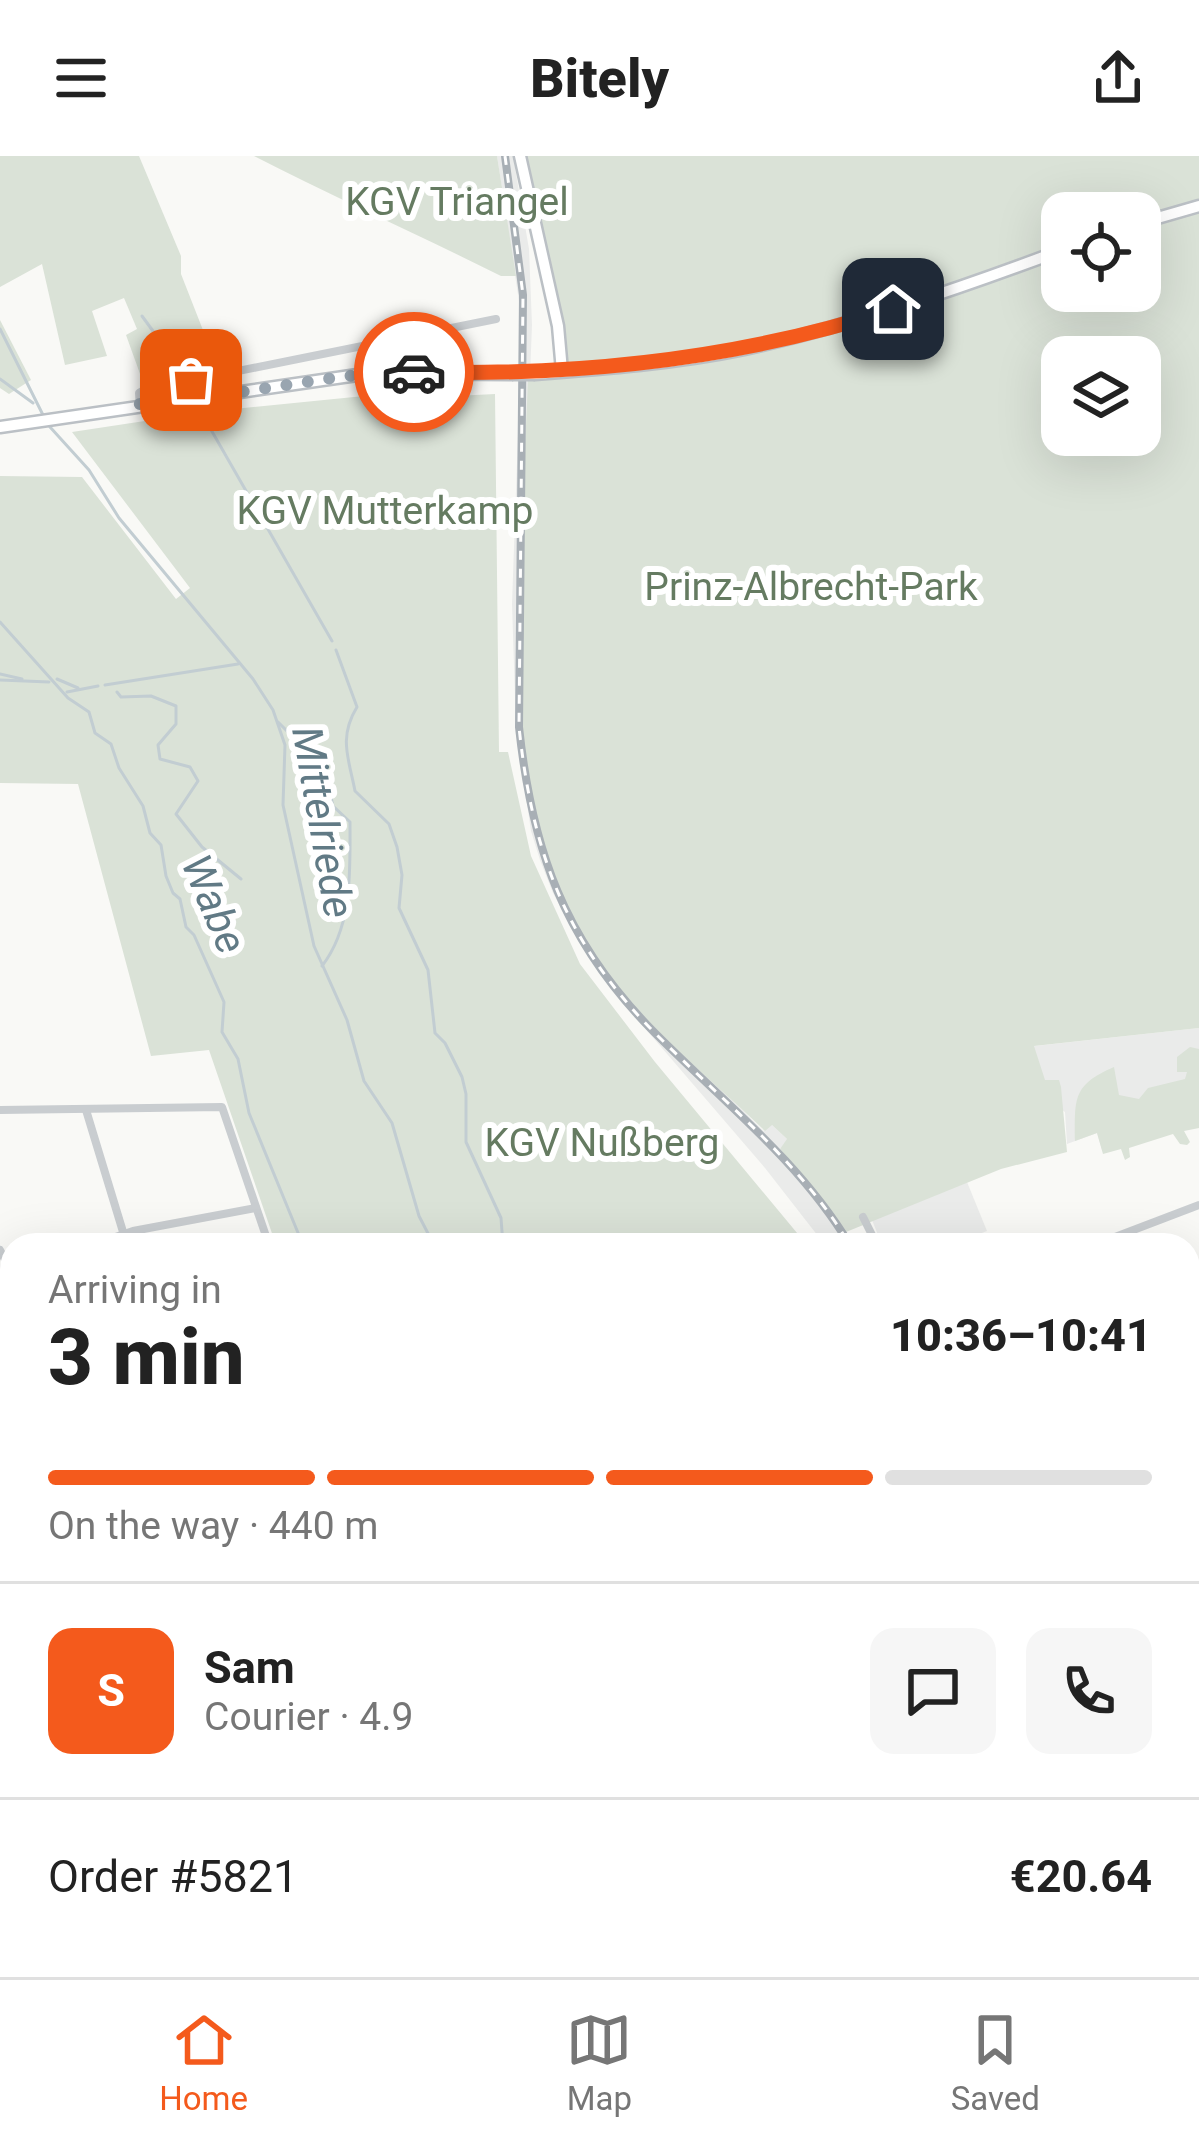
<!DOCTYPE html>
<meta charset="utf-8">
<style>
body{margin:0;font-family:Roboto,sans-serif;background:#f6f6f6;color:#222;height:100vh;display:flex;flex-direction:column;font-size:45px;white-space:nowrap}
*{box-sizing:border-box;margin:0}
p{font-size:39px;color:#767676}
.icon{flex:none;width:66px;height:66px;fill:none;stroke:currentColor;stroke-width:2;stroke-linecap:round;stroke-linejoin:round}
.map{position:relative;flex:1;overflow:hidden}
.drawer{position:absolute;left:0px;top:1077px;width:1200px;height:744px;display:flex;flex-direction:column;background:#fff;border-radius:36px 36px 0 0;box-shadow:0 12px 48px #0002}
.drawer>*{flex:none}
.buttons{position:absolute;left:1041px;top:36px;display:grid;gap:24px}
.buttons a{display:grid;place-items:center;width:120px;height:120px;border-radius:24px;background:#fff;box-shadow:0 12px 48px #0002;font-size:60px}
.pin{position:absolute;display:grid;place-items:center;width:102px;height:102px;color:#fff;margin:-51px;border-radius:24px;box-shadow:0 6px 18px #0006}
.courier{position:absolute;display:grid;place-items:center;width:120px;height:120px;margin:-60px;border:9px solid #f45a1c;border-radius:50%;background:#fff;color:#222;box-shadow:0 3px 15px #0007}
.summary em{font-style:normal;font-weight:800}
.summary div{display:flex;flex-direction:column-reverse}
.summary{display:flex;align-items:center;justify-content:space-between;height:204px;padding:0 48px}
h1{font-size:78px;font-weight:800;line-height:90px}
.bar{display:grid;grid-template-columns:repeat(4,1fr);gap:18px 12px;align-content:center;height:144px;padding:0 48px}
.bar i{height:15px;border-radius:9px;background:#e0e0e0}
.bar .on{background:#f45a1c}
.bar p{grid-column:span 4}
.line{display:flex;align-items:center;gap:30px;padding:0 48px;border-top:3px solid #e0e0e0}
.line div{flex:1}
.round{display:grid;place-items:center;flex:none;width:126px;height:126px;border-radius:24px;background:#f6f6f6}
header{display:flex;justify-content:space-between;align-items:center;height:156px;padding:0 48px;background:#fff;font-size:54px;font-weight:800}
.tab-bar{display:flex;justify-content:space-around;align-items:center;height:168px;border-top:3px solid #e0e0e0;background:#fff;font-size:33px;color:#767676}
.tab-bar a{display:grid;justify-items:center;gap:6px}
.tab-bar .on{color:#f45a1c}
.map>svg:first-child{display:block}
</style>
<header><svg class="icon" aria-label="menu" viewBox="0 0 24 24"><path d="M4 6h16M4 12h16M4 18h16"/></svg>Bitely<svg class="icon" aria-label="share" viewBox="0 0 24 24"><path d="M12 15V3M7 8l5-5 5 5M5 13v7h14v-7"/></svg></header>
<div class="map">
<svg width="1199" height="1821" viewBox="0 0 1199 1821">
<rect width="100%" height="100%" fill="#f9f9f6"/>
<g fill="#eaebea">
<polygon points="497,0 513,0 529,93 532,169 521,445 522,542 528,626 546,702 558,734 588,787 630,845 764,975 771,968 788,984 780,993 820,1039 855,1089 825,1089 765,1012 625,849 582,791 553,737 540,704 531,675 516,572 512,448 522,165"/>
<polygon points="1199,872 1199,962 1102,994 1097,977 1067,988 1065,956 1035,933 1026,891"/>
<polygon points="967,1026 987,1075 951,1089 882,1089 872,1064"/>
<polygon points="0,1107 12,1141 12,1324 0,1320"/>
<polygon points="1188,1741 1199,1745 1199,1821 1109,1821 1113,1809 1188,1809"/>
<polygon points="723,1809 882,1809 880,1821 722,1821"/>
</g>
<g fill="#dae2d7" fill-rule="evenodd">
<polygon points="0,0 139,0 181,100 181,118 219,215 231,223 148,240 126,179 137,173 124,142 92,155 107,200 65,209 42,108 0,131"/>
<path d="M254,0H497L516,120H501C419,79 336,42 254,0Z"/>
<path d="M526,0H1199V872L1034,890L1045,924H1059L1061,931L1067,996L1001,1013L846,1076L780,993L787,983L772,969L765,975C713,925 652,877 609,819C577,775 549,725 537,672C505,533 523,365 528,223L564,220V193ZM1062,57H1140V135H1062ZM1062,201H1140V279H1062Z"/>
<polygon points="0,164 31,224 9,238 0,232"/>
<polygon points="495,238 499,596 508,596 531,700 580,808 655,906 807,1089 276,1089 209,894 151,900 78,628 0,627 0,320 82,321 176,443 190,432 72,276 204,256 374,239 375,244"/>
<path d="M1190,891L1199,893V972L1184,975L1190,986L1187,989L1180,988L1173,978L1129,992L1130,1001L1125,1004L1121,993L1103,998L1097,977L1075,985C1075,943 1072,929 1114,911L1119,939L1139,943L1148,932L1185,923L1187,916H1177V901Z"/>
<polygon points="234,1809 355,1809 351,1821 233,1821"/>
</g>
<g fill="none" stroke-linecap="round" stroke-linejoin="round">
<g stroke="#c2cdd2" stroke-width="3">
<polyline points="142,160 185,219"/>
<polyline points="0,173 45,263"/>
<polyline points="0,223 33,247"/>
<polyline points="202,258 332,485"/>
<polyline points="50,271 89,314 119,362 253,523 273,554 285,589 283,649 314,790 347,864 364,925 392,967 419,1060 434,1089"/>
<polyline points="0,466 68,542 89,556 95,577 111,588 119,612 143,650 150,677 161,689 166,720 173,737 180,743 186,771 194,779 224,846 222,876 238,903 249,957 303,1089"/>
<path d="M336,494L357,551C338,582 349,603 355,635L389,668L397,691L402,719L399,752L428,814L435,877L445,887L462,921L466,938V986L501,1062L503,1089"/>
<polyline points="0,518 22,523"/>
<polyline points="57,523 78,532"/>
<polyline points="0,524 49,526"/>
<polyline points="105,529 238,508"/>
<polyline points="67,536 98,530"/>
<polyline points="117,536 121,541 151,540 176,550 176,568 158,589 160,603 190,611 198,625 176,658 202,691 241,723"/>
<path d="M278,566L290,578L309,579L324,610L333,650L350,666C350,715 353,770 322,810"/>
<polyline points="438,1821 439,1809"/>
</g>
<g stroke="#bbc0c5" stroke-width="15">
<g id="secondary">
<polyline points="520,0 558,170 562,215"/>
<polyline points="1140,67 1199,50"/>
<path d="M535,218C604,213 678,207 745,193C853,169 958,133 1062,94"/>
<polyline points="0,271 371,217 512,218"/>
<polyline points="1188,1588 1199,1587"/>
<polyline points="98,1821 103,1809"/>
</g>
</g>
<g stroke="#bcc0c4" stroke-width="16">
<g id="primary">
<polyline points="0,1436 12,1441"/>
<polyline points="0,1452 12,1456"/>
<polyline points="1188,1723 1199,1726"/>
<polyline points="1188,1732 1199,1735"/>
</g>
</g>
<g stroke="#c9cdd0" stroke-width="8">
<polyline points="140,251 139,237 144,234 496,163"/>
<polyline points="0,954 222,951 269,1089"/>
<polyline points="86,954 127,1089"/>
<polyline points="863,1061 877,1089"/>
<polyline points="92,1089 133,1075 256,1052"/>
<polyline points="1094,1089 1199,1049"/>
<polyline points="0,1094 12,1117"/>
<polyline points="1188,1215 1199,1210"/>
<polyline points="0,1326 12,1330"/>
<polyline points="1188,1358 1199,1400"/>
<polyline points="1188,1440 1199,1437"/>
<polyline points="1188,1519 1199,1518"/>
<polyline points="0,1623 12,1623"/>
<polyline points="189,1809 195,1813 196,1821"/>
<polyline points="453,1809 457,1821"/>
<polyline points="697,1809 697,1821"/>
<polyline points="959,1817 964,1809"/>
<polyline points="362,1821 365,1809"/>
<polyline points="885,1821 887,1809"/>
</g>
<use href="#secondary" stroke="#fff" stroke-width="10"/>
<use href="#primary" stroke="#fff" stroke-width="12"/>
<g stroke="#a8afb5" stroke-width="3">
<polyline points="0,1447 12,1451"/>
<polyline points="1188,1586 1199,1586"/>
</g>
<g stroke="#a8afb5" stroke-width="8">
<g id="rail">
<path d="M505,0L523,139L519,571C532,694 564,784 652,874C721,944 799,1004 850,1089"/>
<polyline points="902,1821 904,1809"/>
</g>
</g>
<use href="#rail" stroke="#fff" stroke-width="3" stroke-dasharray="9" stroke-linecap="butt"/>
<g stroke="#bbc0c5" stroke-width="15" stroke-linecap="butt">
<polyline id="secondary-bridge" points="512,218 535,218"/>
</g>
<use href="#secondary-bridge" stroke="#fff" stroke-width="10"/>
</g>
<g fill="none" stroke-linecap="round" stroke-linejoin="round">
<polyline stroke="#99a5b0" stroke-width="12" stroke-dasharray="0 21.6" points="191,224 144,234 139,237 140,251 346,220 414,216"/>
<path stroke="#f45a1c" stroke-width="15" d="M414,216C576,220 738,204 893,153"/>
</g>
<g text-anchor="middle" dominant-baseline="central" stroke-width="12" stroke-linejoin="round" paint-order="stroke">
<g font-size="39" fill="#657b61" stroke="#fff">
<text x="457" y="46">KGV Triangel</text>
<text x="385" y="355">KGV Mutterkamp</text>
<text x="811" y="431">Prinz-Albrecht-Park</text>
<text x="602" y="987">KGV Nußberg</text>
</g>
<g font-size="42" font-style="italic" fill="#617a85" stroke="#fff">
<text transform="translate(323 666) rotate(80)">Mittelriede</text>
<text transform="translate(214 748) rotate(67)">Wabe</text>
</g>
</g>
</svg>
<div class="buttons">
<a><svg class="icon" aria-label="locate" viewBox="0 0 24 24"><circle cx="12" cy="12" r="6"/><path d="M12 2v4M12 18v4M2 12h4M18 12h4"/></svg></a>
<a><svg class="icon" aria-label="layers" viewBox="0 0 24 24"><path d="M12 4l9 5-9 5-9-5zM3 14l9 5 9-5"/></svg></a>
</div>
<div class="pin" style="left:191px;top:224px;background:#ea580c"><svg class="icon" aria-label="bag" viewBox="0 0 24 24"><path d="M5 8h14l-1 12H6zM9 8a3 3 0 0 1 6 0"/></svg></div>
<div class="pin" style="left:893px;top:153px;background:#1f2937"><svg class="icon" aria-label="home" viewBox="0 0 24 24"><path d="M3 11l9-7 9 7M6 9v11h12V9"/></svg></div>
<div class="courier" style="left:414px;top:216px"><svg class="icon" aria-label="car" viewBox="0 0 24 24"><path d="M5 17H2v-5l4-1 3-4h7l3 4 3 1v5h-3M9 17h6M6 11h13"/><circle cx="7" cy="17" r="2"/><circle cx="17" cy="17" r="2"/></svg></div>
<section class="drawer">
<div class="summary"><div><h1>3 min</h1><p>Arriving in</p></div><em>10:36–10:41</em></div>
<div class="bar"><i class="on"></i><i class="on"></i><i class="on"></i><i></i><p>On the way · 440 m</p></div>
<div class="line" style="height:216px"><b class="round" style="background:#f45a1c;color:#fff">S</b><div><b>Sam</b><p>Courier · 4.9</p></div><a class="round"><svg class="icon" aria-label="chat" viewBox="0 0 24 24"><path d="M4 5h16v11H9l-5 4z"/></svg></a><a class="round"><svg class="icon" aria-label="phone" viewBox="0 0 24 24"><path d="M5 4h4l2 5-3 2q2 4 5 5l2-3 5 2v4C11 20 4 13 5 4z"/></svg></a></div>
<div class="line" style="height:156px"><div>Order #5821</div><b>€20.64</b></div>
</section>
</div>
<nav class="tab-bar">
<a class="on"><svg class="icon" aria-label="home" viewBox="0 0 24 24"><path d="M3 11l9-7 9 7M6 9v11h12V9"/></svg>Home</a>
<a><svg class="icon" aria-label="map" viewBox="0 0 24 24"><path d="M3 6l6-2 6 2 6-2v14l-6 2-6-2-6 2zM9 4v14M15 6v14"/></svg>Map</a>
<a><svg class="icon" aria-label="saved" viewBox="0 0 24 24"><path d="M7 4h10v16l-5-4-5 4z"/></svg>Saved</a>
</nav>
